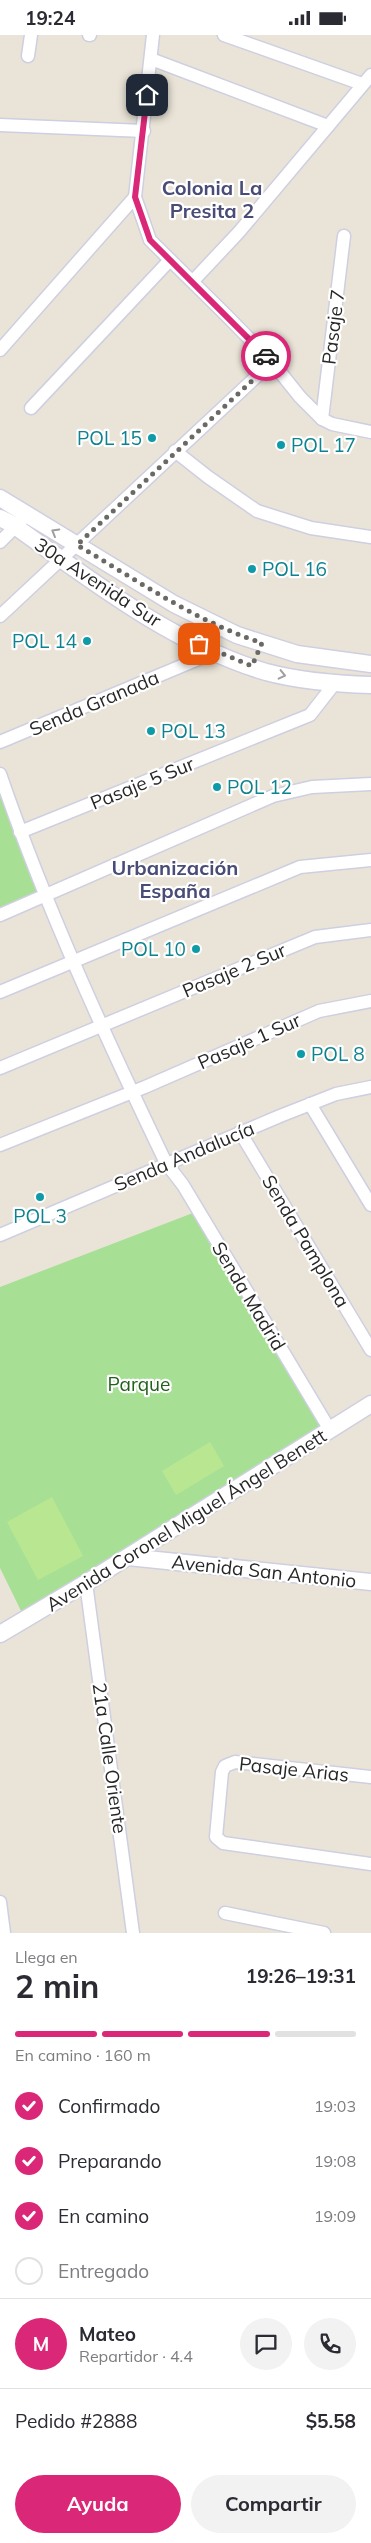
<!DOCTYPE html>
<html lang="es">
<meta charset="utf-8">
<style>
body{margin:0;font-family:Mulish,sans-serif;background:#f2f2f3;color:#2b2b33;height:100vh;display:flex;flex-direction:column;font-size:19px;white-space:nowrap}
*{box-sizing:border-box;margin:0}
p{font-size:16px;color:#7c7c81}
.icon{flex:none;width:28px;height:28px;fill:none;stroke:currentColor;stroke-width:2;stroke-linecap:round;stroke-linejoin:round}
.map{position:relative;height:1898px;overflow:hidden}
.panel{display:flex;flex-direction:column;background:#fff;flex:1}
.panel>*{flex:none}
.pin{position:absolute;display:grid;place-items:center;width:42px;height:42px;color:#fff;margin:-21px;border-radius:10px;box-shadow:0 2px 8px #0006}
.courier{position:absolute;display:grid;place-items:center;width:50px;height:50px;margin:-25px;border:4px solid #db2777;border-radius:50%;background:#fff;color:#222;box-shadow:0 1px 6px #0007}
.summary em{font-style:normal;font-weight:700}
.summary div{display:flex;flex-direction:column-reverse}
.summary{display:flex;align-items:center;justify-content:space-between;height:85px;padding:0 15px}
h1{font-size:32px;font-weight:700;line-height:38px}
.bar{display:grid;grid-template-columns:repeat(4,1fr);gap:8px 5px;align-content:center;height:60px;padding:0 15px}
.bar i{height:6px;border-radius:4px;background:#e1e1e2}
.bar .selected{background:#db2777}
.bar p{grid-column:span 4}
.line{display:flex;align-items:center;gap:12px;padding:0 15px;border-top:1px solid #e1e1e2}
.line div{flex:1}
.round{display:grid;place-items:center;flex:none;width:52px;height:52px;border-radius:26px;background:#f2f2f3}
ol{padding:0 15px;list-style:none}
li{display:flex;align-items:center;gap:15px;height:55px}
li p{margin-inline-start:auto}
li .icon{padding:5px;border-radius:50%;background:#db2777;color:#fff;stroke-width:4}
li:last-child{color:#7c7c81}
li i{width:28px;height:28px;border:2px solid #e1e1e2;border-radius:50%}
.primary-button{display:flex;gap:10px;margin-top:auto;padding:10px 15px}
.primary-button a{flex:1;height:58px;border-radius:30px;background:#db2777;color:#fff;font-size:20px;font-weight:700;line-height:58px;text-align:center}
.primary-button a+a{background:#f2f2f3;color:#2b2b33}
.status{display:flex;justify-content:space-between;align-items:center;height:35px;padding:0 25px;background:#fff;direction:ltr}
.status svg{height:14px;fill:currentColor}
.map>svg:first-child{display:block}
</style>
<div class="status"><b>19:24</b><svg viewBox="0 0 49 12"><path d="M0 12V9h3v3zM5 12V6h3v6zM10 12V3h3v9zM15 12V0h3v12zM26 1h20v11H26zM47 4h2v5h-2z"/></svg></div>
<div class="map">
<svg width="371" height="1898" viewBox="0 0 371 1898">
<rect width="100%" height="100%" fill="#eae4d8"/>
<g fill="#a7e095">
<polygon points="0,737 42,863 0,880"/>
<polygon points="198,1176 330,1395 25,1584 0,1533 0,1252"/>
</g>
<g fill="#b9e791">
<polygon points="210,1407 224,1431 176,1460 162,1436"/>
<polygon points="52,1462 83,1521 38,1545 7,1487"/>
</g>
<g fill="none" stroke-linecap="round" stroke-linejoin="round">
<g stroke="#cecfe0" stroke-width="15">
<g id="minor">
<polyline points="89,0 90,0"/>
<polyline points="153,0 135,162 150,205 226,280 272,327 300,362 322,384 332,389 371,397"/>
<polyline points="224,0 362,49"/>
<polyline points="28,21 31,0"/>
<polyline points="151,24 328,91"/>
<polyline points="0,90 144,96"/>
<polyline points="193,246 239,197 371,40"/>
<polyline points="0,315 135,162"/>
<polyline points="31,373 170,225"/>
<polyline points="322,384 344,201"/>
<polyline points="175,416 208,442 257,476 311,493 371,502"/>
<polyline points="0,507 21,486"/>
<polyline points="0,581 272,327"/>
<polyline points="0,707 215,617"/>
<path d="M0,739C46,873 105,1001 166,1128L183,1150L330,1395"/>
<polyline points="20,797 310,680 335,648"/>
<polyline points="0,880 273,761 312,752 371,749"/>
<polyline points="0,957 300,832 371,825"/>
<polyline points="0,1033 315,902 371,895"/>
<polyline points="310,1069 371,1170"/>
<polyline points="240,1097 371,1315"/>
<polyline points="0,1110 145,1052 319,976 371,966"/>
<polyline points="0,1200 280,1081 336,1059 371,1052"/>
<polyline points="86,1548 133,1898"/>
<polyline points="371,1742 235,1727 225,1731 222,1737 216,1802 223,1808 371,1829"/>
<polyline points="0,1867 4,1898"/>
<polyline points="225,1878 324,1898"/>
</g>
</g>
<g stroke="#cecfe0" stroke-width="19">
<g id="tertiary">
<polyline points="0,463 174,569 237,600 297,619 371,629"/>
<path d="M0,483L12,489C89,544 174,610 266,637C300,646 336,649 371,650"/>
<polyline points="128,1522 371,1547"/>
<polyline points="0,1599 86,1548 371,1369"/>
</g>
</g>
<use href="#minor" stroke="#fff" stroke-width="12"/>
<use href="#tertiary" stroke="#fff" stroke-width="16"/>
</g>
<defs><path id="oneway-chevron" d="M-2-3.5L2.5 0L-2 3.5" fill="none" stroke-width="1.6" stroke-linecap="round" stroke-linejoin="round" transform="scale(1.25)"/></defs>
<g stroke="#9e9e9e">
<use href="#oneway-chevron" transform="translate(55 497) rotate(-150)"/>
<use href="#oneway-chevron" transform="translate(282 640) rotate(13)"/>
</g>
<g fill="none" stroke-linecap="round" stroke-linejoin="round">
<path stroke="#6b6965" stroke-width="5" stroke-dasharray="0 9" d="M199,609L252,631L262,608C195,586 137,545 77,510L272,327L266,321"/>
<polyline stroke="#db2777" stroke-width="6" points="147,60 135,162 150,205 266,321"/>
</g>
<g fill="#0f9aa8" stroke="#fff" stroke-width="2">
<circle cx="152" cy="403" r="5"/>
<circle cx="281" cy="410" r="5"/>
<circle cx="252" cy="534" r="5"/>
<circle cx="87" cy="606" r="5"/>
<circle cx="151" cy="696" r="5"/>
<circle cx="217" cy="752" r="5"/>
<circle cx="196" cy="914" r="5"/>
<circle cx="301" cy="1019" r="5"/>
<circle cx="40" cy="1162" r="5"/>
</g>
<g text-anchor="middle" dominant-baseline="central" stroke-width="4.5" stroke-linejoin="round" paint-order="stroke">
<g font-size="19" fill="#272727" stroke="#fff">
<text transform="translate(333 292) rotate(-83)">Pasaje 7</text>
<text transform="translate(98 547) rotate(33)">30a Avenida Sur</text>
<text transform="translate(94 668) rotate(-23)">Senda Granada</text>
<text transform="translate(142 748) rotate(-22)">Pasaje 5 Sur</text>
<text transform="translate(234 935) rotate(-23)">Pasaje 2 Sur</text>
<text transform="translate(249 1006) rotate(-24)">Pasaje 1 Sur</text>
<text transform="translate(184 1121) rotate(-23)">Senda Andalucía</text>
<text transform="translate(306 1206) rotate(59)">Senda Pamplona</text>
<text transform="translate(249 1261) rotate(59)">Senda Madrid</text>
<text transform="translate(186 1485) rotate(-32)">Avenida Coronel Miguel Ángel Benett</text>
<text transform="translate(264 1536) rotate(6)">Avenida San Antonio</text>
<text transform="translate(110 1723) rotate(82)">21a Calle Oriente</text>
<text transform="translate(294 1734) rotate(6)">Pasaje Arias</text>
</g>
<g font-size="19" fill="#0d838f" stroke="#fff" text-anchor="start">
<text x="142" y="403" text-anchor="end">POL 15</text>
<text x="291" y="410">POL 17</text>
<text x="262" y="534">POL 16</text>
<text x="77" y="606" text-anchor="end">POL 14</text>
<text x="161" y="696">POL 13</text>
<text x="227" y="752">POL 12</text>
<text x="186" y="914" text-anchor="end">POL 10</text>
<text x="311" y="1019">POL 8</text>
<text x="40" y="1181" text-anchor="middle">POL 3</text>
</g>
<g font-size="19" fill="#21611a" stroke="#fff">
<text x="139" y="1349">Parque</text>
</g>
<g font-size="20" font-weight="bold" fill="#494c76" stroke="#fff">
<text x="212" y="152">Colonia La<tspan x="212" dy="23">Presita 2</tspan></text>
<text x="175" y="832">Urbanización<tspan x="175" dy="23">España</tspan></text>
</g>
</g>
</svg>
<div class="pin" style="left:199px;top:609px;background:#ea580c"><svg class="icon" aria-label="bag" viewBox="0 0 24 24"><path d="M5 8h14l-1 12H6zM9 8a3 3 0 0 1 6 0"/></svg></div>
<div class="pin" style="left:147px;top:60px;background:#1f2937"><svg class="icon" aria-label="home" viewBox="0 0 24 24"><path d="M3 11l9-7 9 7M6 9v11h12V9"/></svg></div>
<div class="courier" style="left:266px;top:321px"><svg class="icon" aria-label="car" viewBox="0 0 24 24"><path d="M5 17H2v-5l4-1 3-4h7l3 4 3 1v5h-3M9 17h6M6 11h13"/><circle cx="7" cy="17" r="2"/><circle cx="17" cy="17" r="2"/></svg></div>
</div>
<section class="panel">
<div class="summary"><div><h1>2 min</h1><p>Llega en</p></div><em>19:26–19:31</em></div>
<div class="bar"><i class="selected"></i><i class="selected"></i><i class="selected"></i><i></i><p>En camino · 160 m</p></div>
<ol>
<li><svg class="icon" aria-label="check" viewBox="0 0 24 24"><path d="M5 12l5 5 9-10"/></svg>Confirmado<p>19:03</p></li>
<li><svg class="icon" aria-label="check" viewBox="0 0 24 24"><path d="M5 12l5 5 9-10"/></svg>Preparando<p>19:08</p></li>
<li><svg class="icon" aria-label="check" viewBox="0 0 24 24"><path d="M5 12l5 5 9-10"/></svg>En camino<p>19:09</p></li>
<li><i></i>Entregado</li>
</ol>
<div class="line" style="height:90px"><b class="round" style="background:#db2777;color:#fff">M</b><div><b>Mateo</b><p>Repartidor · 4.4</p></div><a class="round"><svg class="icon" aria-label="chat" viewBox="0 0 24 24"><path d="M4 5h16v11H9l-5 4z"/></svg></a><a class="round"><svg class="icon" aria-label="phone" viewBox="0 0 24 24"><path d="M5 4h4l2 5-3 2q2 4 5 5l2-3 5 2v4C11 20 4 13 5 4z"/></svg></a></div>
<div class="line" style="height:65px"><div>Pedido #2888</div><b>$5.58</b></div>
<div class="primary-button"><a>Ayuda</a><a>Compartir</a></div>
</section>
